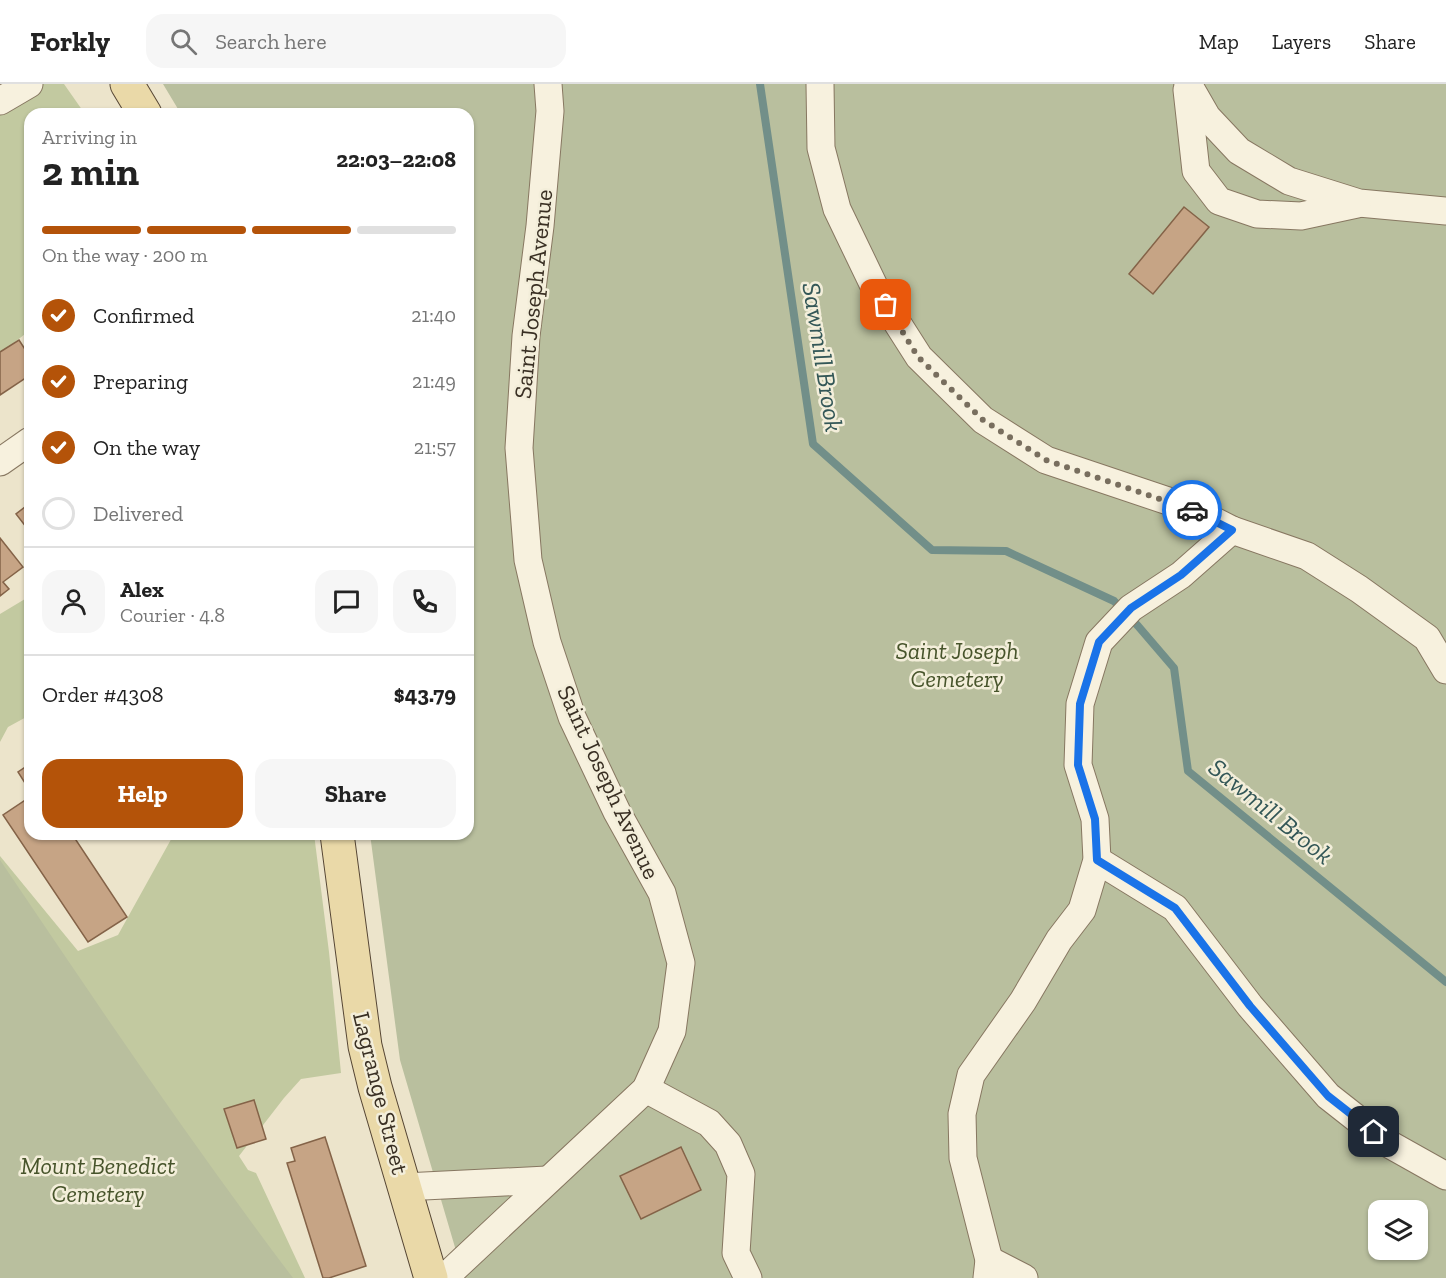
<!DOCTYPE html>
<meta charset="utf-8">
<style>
body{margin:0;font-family:"Zilla Slab",serif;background:#f6f6f6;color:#222;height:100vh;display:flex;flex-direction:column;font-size:22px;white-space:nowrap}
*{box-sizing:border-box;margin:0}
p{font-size:20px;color:#767676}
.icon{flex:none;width:33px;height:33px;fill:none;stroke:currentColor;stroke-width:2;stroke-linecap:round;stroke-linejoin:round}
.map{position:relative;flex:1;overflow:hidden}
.panel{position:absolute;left:24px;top:24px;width:450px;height:732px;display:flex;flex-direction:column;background:#fff;border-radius:18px;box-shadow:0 2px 4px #0004}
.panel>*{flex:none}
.buttons{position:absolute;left:1368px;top:1116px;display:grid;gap:12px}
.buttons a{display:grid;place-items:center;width:60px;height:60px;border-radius:12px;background:#fff;box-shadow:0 2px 4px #0004;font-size:30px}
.pin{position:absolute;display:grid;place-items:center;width:51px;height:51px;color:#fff;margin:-26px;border-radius:12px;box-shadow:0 3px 9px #0006}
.courier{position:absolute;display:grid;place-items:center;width:60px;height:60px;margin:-30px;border:4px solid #1a73e8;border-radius:50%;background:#fff;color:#222;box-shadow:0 2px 8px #0007}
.headline em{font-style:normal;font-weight:800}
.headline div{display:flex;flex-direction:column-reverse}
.headline{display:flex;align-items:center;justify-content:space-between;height:102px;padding:0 18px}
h1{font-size:39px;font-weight:800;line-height:45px}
.bar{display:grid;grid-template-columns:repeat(4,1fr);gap:9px 6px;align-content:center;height:72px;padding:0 18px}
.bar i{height:8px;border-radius:4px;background:#e0e0e0}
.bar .on{background:#b45309}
.bar p{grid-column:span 4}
.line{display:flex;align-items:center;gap:15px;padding:0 18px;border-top:2px solid #e0e0e0}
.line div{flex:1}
.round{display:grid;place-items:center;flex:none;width:63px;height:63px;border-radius:18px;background:#f6f6f6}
ol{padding:0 18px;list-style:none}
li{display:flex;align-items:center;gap:18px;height:66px}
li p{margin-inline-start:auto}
li .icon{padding:6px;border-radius:50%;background:#b45309;color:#fff;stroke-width:4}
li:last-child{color:#767676}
li i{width:33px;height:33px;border:3px solid #e0e0e0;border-radius:50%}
.cta{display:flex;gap:12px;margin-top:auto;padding:12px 18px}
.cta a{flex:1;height:69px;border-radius:18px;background:#b45309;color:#fff;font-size:24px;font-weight:800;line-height:69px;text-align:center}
.cta a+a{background:#f6f6f6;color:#222}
header{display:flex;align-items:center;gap:36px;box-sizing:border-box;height:84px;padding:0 30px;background:#fff;border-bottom:2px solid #e0e0e0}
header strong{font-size:28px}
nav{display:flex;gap:33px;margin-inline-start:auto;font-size:21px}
.search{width:420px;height:54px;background:#f6f6f6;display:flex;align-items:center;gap:15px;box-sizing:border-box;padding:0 21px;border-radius:18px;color:#767676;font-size:22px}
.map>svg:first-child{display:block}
</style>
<header>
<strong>Forkly</strong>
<div class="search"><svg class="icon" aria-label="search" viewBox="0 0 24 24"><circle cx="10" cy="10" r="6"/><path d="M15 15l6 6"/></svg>Search here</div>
<nav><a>Map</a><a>Layers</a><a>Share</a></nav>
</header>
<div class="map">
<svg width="1446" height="1194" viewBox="0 0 1446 1194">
<rect width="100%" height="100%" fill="#ece4cb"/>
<g fill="#c2c9a0">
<polygon points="0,0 64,0 85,30 30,30 30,246 0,270"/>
<polygon points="30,512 30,631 8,643 0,658 0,530"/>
<polygon points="174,750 314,750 329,868 341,989 301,995 284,1014 239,1072 248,1086 256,1089 305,1194 0,1194 0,772 78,867 118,851"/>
</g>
<g fill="#b9bf9e" fill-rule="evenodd">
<path d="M163,0H1446V1194H464L400,976L370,750H468V30H181ZM1378,1126H1418V1166H1378Z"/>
<path d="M0,776C95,917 190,1058 293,1194H0Z"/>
</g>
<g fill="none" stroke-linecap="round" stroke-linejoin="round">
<polyline stroke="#728f89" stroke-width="8" points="760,0 813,360 932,466 1006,467 1114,517 1138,542 1174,584 1188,687 1446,898"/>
</g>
<g fill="#c6a485" stroke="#846348" stroke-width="1.5">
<polygon points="1184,123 1209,143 1153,210 1129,190"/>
<polygon points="19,256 30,273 30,291 0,311 0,268"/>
<polygon points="30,419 30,448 16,430"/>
<polygon points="0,454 23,483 3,498 9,505 0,512"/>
<polygon points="30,680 30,707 18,688"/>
<polygon points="30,713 30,750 72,750 127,833 88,858 3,731"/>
<polygon points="254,1016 266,1055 237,1064 224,1025"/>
<polygon points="325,1053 366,1182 329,1194 323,1194 287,1079 295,1077 291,1064"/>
<polygon points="681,1063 701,1106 641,1135 620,1092"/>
</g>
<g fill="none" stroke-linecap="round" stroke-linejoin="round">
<g stroke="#877761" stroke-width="29">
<g id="minor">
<polyline points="820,0 821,64 837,125 875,204 919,273 983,336 1046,376 1189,424 1232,446 1307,472 1359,505 1427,554 1446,586"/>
<polyline points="1188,0 1207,33 1239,67 1289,97 1359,119 1446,127"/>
<polyline points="1187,6 1196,87 1219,117 1257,130 1301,132 1357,120"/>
<polyline points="0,17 29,0"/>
<polyline points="0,378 30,357"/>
<polyline points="1097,776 1175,824 1250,922 1328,1012 1389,1060 1446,1092"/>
<polyline points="646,1005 709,1039 728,1060 741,1090 736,1169 748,1194"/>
<polyline points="404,1103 547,1096"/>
<polyline points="989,1176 1024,1194"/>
<polyline points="444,1194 646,1005 672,947 681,879 662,809 617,728 572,633 547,558 528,476 519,364 526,252 540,142 550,27 548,0"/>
<polyline points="987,1194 989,1176 963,1074 962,1030 971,991 1023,917 1059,856 1082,826 1097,776 1095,735 1078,681 1080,620 1099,558 1131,524 1181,491 1232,446"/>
</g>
</g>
<g stroke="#564634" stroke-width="35">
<g id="major">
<polyline points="127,0 145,30"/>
<polyline points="337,750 365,962 375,1003 431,1194"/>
</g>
</g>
<use href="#minor" stroke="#f7f1de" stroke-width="27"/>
<use href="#major" stroke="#ead9a8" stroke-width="33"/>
</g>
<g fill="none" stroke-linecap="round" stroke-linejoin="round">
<polyline stroke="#786e5e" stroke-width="6" stroke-dasharray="0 10.8" points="886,221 918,273 983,336 1046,376 1192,426"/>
<polyline stroke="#1a73e8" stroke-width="8" points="1192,426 1232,446 1181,491 1131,524 1099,558 1080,620 1078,681 1095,735 1097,776 1175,824 1250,922 1328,1012 1374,1048"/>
</g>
<g text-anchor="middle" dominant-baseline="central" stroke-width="5" stroke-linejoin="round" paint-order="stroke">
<g font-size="24" fill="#392f23" stroke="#f3eeda">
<text transform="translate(533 210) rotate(-84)">Saint Joseph Avenue</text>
<text transform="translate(609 698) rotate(65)">Saint Joseph Avenue</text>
<text transform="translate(381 1009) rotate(76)">Lagrange Street</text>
</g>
<g font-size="24" font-style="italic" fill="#47542b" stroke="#f3eeda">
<text x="957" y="566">Saint Joseph<tspan x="957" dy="28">Cemetery</tspan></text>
<text x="98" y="1081">Mount Benedict<tspan x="98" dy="28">Cemetery</tspan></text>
</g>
<g font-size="26" font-style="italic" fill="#335757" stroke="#f3eeda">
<text transform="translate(823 273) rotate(81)">Sawmill Brook</text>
<text transform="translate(1271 727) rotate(39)">Sawmill Brook</text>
</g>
</g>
</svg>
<div class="buttons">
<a><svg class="icon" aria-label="layers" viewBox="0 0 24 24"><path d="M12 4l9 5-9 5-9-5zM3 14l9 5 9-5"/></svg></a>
</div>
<div class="pin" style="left:886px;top:221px;background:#ea580c"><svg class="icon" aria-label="bag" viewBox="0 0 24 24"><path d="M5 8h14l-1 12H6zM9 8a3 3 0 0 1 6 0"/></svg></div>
<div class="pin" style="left:1374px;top:1048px;background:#1f2937"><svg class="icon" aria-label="home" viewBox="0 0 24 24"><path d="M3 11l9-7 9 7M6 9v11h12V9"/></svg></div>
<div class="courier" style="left:1192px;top:426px"><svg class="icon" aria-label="car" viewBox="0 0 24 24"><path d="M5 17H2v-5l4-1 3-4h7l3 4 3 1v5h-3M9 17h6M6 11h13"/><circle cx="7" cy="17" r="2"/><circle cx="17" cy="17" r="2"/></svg></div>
<section class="panel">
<div class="headline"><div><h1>2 min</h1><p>Arriving in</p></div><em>22:03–22:08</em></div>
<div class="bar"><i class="on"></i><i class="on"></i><i class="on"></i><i></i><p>On the way · 200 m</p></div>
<ol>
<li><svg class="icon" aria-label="check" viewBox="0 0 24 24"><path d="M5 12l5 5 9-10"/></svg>Confirmed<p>21:40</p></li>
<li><svg class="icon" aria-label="check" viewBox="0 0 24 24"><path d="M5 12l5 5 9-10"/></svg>Preparing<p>21:49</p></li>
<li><svg class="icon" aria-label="check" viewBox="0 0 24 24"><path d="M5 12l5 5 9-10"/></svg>On the way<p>21:57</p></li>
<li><i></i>Delivered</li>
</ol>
<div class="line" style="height:108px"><a class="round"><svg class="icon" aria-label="person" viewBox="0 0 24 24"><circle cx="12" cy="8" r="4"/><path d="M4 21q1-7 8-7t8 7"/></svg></a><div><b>Alex</b><p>Courier · 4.8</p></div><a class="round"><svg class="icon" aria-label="chat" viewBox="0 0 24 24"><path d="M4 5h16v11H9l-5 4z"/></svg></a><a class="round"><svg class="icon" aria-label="phone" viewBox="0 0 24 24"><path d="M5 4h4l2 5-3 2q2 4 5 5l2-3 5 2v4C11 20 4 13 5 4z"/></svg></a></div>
<div class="line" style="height:78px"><div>Order #4308</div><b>$43.79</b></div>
<div class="cta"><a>Help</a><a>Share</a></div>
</section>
</div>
